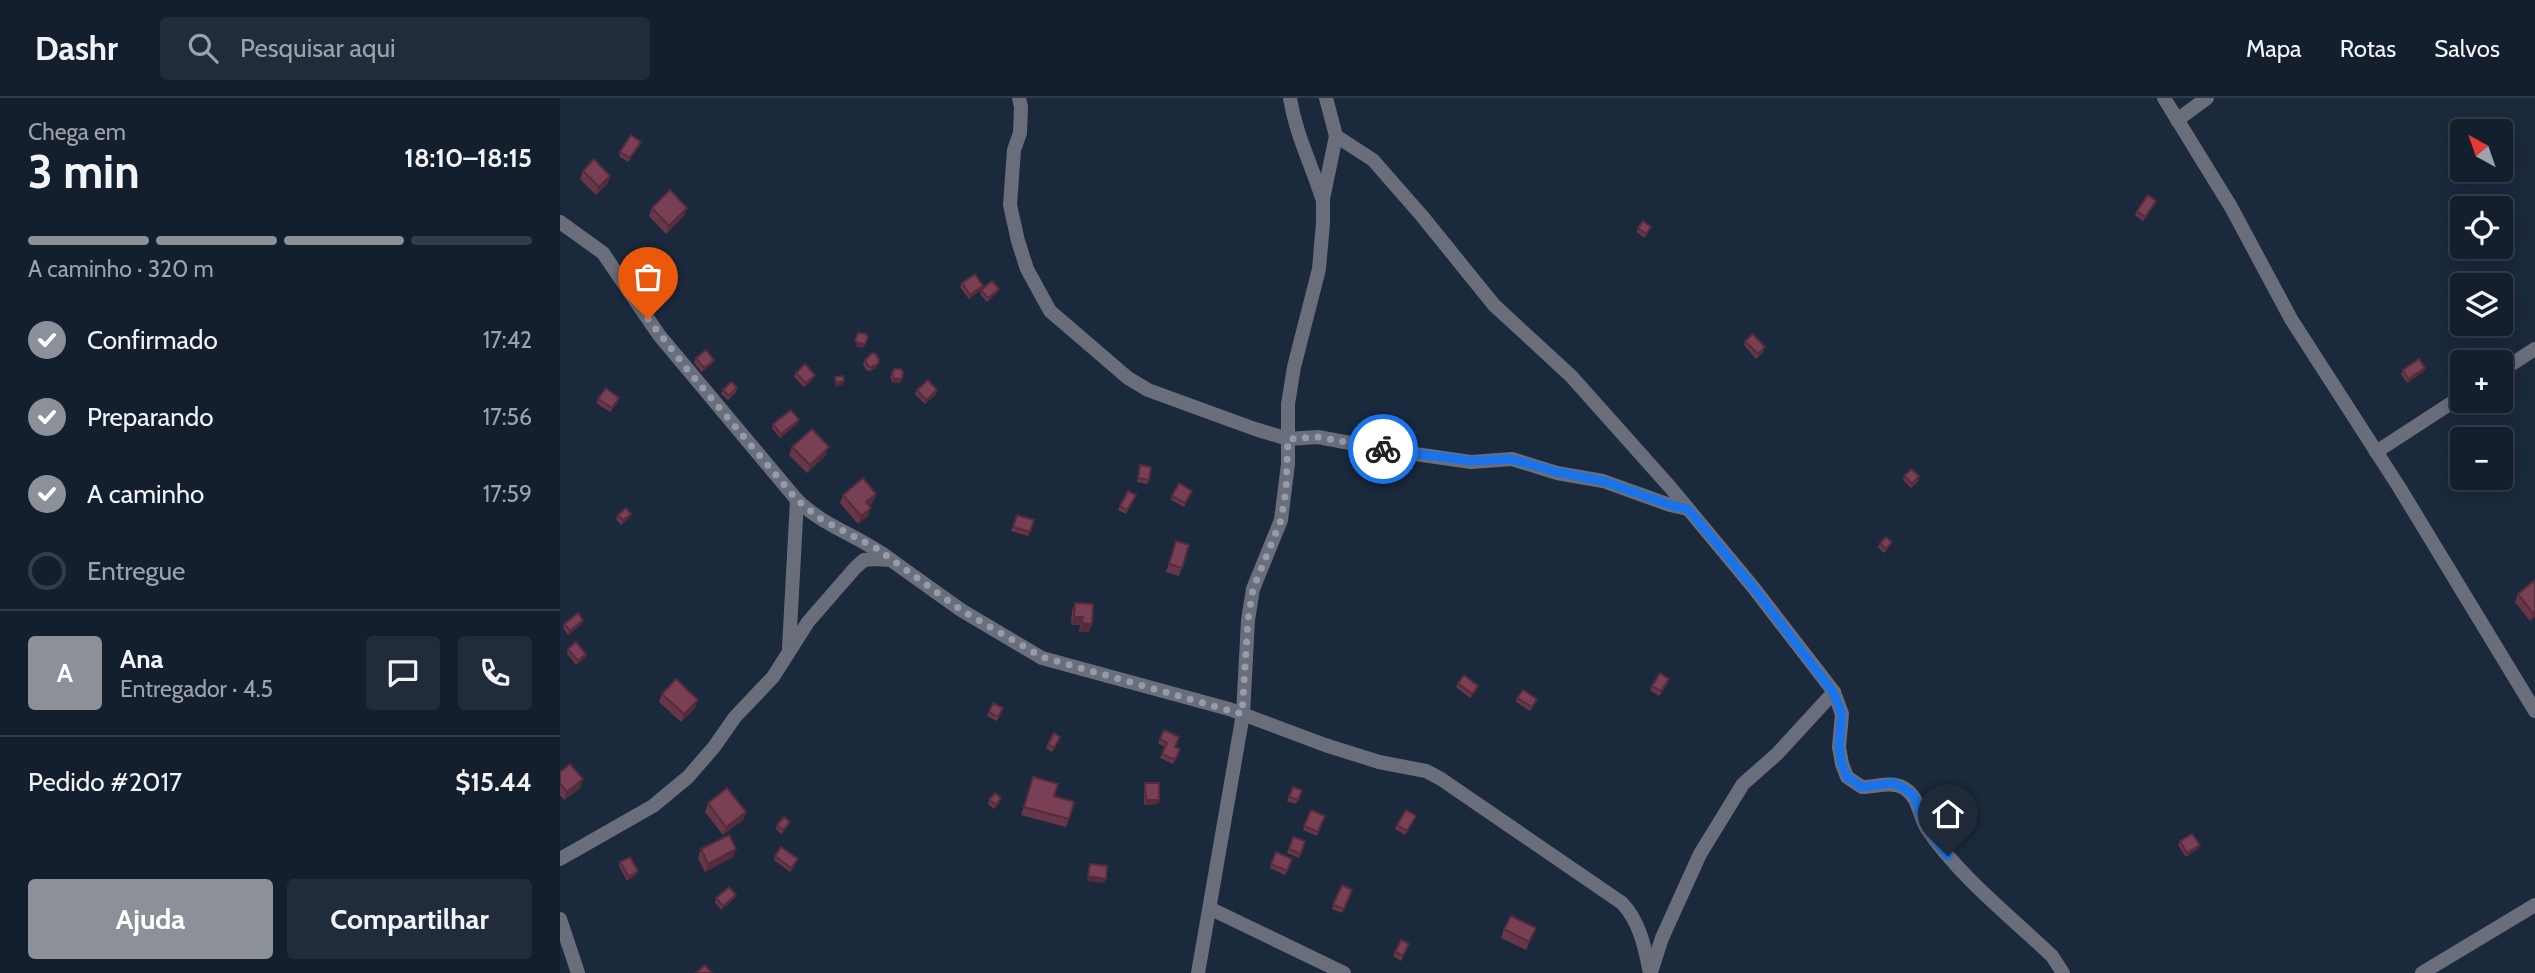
<!DOCTYPE html>
<html lang="pt">
<meta charset="utf-8">
<style>
body{margin:0;font-family:Cabin,sans-serif;background:#212c3a;color:#f1f3f6;height:100vh;display:flex;flex-direction:column;font-size:26px;white-space:nowrap}
*{box-sizing:border-box;margin:0}
p{font-size:23px;color:#9da2aa}
.icon{flex:none;width:38px;height:38px;fill:none;stroke:currentColor;stroke-width:2;stroke-linecap:round;stroke-linejoin:round}
.map{position:relative;flex:1;overflow:hidden}
.details{display:flex;flex-direction:column;background:#141f2e;width:560px}
.details>*{flex:none}
.needle{width:46px;rotate:320deg}
.controls{position:absolute;left:1890px;top:21px;display:grid;gap:14px}
.controls a{display:grid;place-items:center;width:63px;height:63px;border-radius:7px;background:#141f2e;box-shadow:0 4px 18px #0003,0 0 0 2px #333d4a;font-size:35px}
.pin{position:absolute;display:grid;place-items:center;width:60px;height:60px;color:#fff;margin:-72px -30px;border-radius:50% 50% 50% 0;rotate:-45deg;box-shadow:0 0 7px #0007}
.pin .icon{rotate:45deg}
.courier{position:absolute;display:grid;place-items:center;width:70px;height:70px;margin:-35px;border:5px solid #1a73e8;border-radius:50%;background:#fff;color:#222;box-shadow:0 2px 9px #0007}
.headline em{font-style:normal;font-weight:700}
.headline div{display:flex;flex-direction:column-reverse}
.headline{display:flex;align-items:center;justify-content:space-between;height:119px;padding:0 28px}
h1{font-size:46px;font-weight:700;line-height:52px}
.bar{display:grid;grid-template-columns:repeat(4,1fr);gap:10px 7px;align-content:center;height:84px;padding:0 28px}
.bar i{height:9px;border-radius:5px;background:#333d4a}
.bar .on{background:#8c9099}
.bar p{grid-column:span 4}
.line{display:flex;align-items:center;gap:18px;padding:0 28px;border-top:2px solid #333d4a}
.line div{flex:1}
.round{display:grid;place-items:center;flex:none;width:74px;height:74px;border-radius:7px;background:#212c3a}
ol{padding:0 28px;list-style:none}
li{display:flex;align-items:center;gap:21px;height:77px}
li p{margin-inline-start:auto}
li .icon{padding:7px;border-radius:50%;background:#8c9099;color:#fff;stroke-width:4}
li:last-child{color:#9da2aa}
li i{width:38px;height:38px;border:4px solid #333d4a;border-radius:50%}
.primary-button{display:flex;gap:14px;margin-top:auto;padding:14px 28px}
.primary-button a{flex:1;height:80px;border-radius:7px;background:#8c9099;color:#fff;font-size:28px;font-weight:700;line-height:80px;text-align:center}
.primary-button a+a{background:#212c3a;color:#f1f3f6}
header{display:flex;align-items:center;gap:42px;box-sizing:border-box;height:98px;padding:0 35px;background:#141f2e;border-bottom:2px solid #333d4a}
header strong{font-size:33px}
nav{display:flex;gap:38px;margin-inline-start:auto;font-size:24px}
.search{width:490px;height:63px;background:#212c3a;display:flex;align-items:center;gap:18px;box-sizing:border-box;padding:0 24px;border-radius:7px;color:#9da2aa;font-size:26px}
main{display:flex;flex:1;min-height:0}
.map>svg:first-child{display:block}
</style>
<header>
<strong>Dashr</strong>
<div class="search"><svg class="icon" aria-label="search" viewBox="0 0 24 24"><circle cx="10" cy="10" r="6"/><path d="M15 15l6 6"/></svg>Pesquisar aqui</div>
<nav><a>Mapa</a><a>Rotas</a><a>Salvos</a></nav>
</header>
<main>
<section class="details">
<div class="headline"><div><h1>3 min</h1><p>Chega em</p></div><em>18:10–18:15</em></div>
<div class="bar"><i class="on"></i><i class="on"></i><i class="on"></i><i></i><p>A caminho · 320 m</p></div>
<ol>
<li><svg class="icon" aria-label="check" viewBox="0 0 24 24"><path d="M5 12l5 5 9-10"/></svg>Confirmado<p>17:42</p></li>
<li><svg class="icon" aria-label="check" viewBox="0 0 24 24"><path d="M5 12l5 5 9-10"/></svg>Preparando<p>17:56</p></li>
<li><svg class="icon" aria-label="check" viewBox="0 0 24 24"><path d="M5 12l5 5 9-10"/></svg>A caminho<p>17:59</p></li>
<li><i></i>Entregue</li>
</ol>
<div class="line" style="height:126px"><b class="round" style="background:#8c9099;color:#fff">A</b><div><b>Ana</b><p>Entregador · 4.5</p></div><a class="round"><svg class="icon" aria-label="chat" viewBox="0 0 24 24"><path d="M4 5h16v11H9l-5 4z"/></svg></a><a class="round"><svg class="icon" aria-label="phone" viewBox="0 0 24 24"><path d="M5 4h4l2 5-3 2q2 4 5 5l2-3 5 2v4C11 20 4 13 5 4z"/></svg></a></div>
<div class="line" style="height:91px"><div>Pedido #2017</div><b>$15.44</b></div>
<div class="primary-button"><a>Ajuda</a><a>Compartilhar</a></div>
</section>
<div class="map">
<svg width="1975" height="875" viewBox="0 0 1975 875">
<rect width="100%" height="100%" fill="#1b293d"/>
<g fill="none" stroke-linecap="round" stroke-linejoin="round">
<g stroke="#6a6e7a" stroke-width="14">
<polyline points="459,0 461,9 460,35 454,52 450,107 458,143 467,171 490,213 568,280 588,292 695,331 728,341 758,339 827,352 911,364 952,361 997,375 1043,383 1110,407 1128,411"/>
<path d="M730,0C736,37 751,65 762,100"/>
<polyline points="1604,0 1671,109 1731,221 1839,389 1975,613"/>
<polyline points="1617,22 1647,0"/>
<path d="M776,38L813,62L862,118L934,207L1011,278L1110,389L1193,489L1274,594L1282,616L1279,649L1282,666L1287,679L1302,689C1315,689 1332,683 1344,690C1360,700 1358,717 1367,731C1401,780 1449,817 1492,858L1503,875"/>
<path d="M0,124L43,155L99,237L237,402C263,428 301,439 330,461"/>
<polyline points="1941,273 1975,251"/>
<polyline points="1816,354 1902,298"/>
<polyline points="229,550 237,402"/>
<path d="M0,761L93,708L128,679L154,649L175,619L213,579L248,524L295,470L304,462L314,461L331,462L401,512L482,560L669,611L765,647L819,664L866,673L881,681L1062,805C1080,824 1085,850 1090,875"/>
<polyline points="651,811 784,875"/>
<polyline points="0,821 18,875"/>
<polyline points="1091,874 1102,840 1140,756 1183,686 1217,656 1274,594"/>
<polyline points="638,875 683,616 688,522 693,491 721,422 728,366 728,306 734,269 759,171 763,125 763,101 776,38 766,0"/>
<polyline points="1862,875 1975,807"/>
</g>
</g>
<g fill="#683649">
<polygon points="81,44 79,48 68,64 59,58 60,54"/>
<polygon points="23,73 50,78 47,86 36,97 20,81"/>
<polygon points="1596,103 1595,107 1583,123 1575,117 1577,113"/>
<polygon points="92,110 127,110 124,118 106,136 89,118"/>
<polygon points="1078,130 1089,134 1084,140 1077,134"/>
<polygon points="402,185 423,188 421,192 409,201 400,189"/>
<polygon points="439,191 437,195 427,204 420,196 421,192"/>
<polygon points="1185,243 1204,253 1196,261 1184,247"/>
<polygon points="136,260 152,266 142,274 134,265"/>
<polygon points="305,262 316,270 310,273 306,272 303,266"/>
<polygon points="1865,270 1863,274 1847,285 1841,276 1843,272"/>
<polygon points="236,275 253,281 244,289 234,279"/>
<polygon points="332,275 342,281 340,285 333,285 330,279"/>
<polygon points="177,289 176,294 168,302 161,296 163,292"/>
<polygon points="357,292 377,292 376,296 365,306 355,296"/>
<polygon points="59,300 58,304 50,314 36,305 38,301"/>
<polygon points="239,322 237,326 220,340 212,330 213,326"/>
<polygon points="232,349 266,357 247,375 229,357"/>
<polygon points="580,367 589,382 587,386 577,384"/>
<polygon points="1344,378 1359,378 1358,383 1351,390 1343,382"/>
<polygon points="632,393 624,409 611,402 612,398"/>
<polygon points="316,396 313,404 309,408 308,418 298,426 280,405 283,397"/>
<polygon points="574,402 566,416 558,412 560,408"/>
<polygon points="58,417 69,420 61,427 56,421"/>
<polygon points="457,417 474,422 468,438 451,433"/>
<polygon points="616,443 629,447 619,478 606,474"/>
<polygon points="1320,445 1330,448 1324,455 1318,449"/>
<polygon points="1975,482 1975,519 1970,523 1955,504 1958,496"/>
<polygon points="515,505 529,534 519,534 520,527 511,527 512,513"/>
<polygon points="23,522 22,526 8,537 3,530 4,526"/>
<polygon points="8,551 26,556 25,560 16,567 7,555"/>
<polygon points="898,585 918,588 916,593 910,600 896,589"/>
<polygon points="1108,585 1099,598 1090,592 1092,588"/>
<polygon points="102,596 135,610 121,624 99,604"/>
<polygon points="957,600 976,605 970,613 956,604"/>
<polygon points="433,605 443,610 437,623 427,618"/>
<polygon points="604,632 616,649 620,651 613,666 600,660 605,649 598,645"/>
<polygon points="500,639 492,654 486,650 488,646"/>
<polygon points="0,674 20,690 4,702 0,697"/>
<polygon points="473,679 494,698 509,721 506,729 461,717"/>
<polygon points="585,685 599,702 598,706 584,707 584,690"/>
<polygon points="733,689 742,692 736,706 727,703"/>
<polygon points="429,702 440,704 434,711 428,706"/>
<polygon points="148,705 186,714 183,722 163,737 145,714"/>
<polygon points="751,712 765,718 757,738 743,732"/>
<polygon points="854,722 845,737 835,731 837,727"/>
<polygon points="230,724 228,728 221,736 216,731 217,727"/>
<polygon points="733,739 745,743 739,760 727,755"/>
<polygon points="1620,743 1640,747 1638,751 1626,759 1618,747"/>
<polygon points="141,751 173,759 145,774 138,760"/>
<polygon points="716,754 732,761 725,777 710,770"/>
<polygon points="215,758 236,765 230,774 214,762"/>
<polygon points="60,764 78,773 76,777 67,783 59,768"/>
<polygon points="792,792 782,815 772,811 773,807"/>
<polygon points="176,797 174,801 161,812 155,804 156,800"/>
<polygon points="976,830 966,852 941,840 944,831"/>
<polygon points="849,846 841,863 833,858 835,854"/>
</g>
<g fill="#552c3c">
<polygon points="50,78 47,86 36,97 39,89"/>
<polygon points="127,110 124,118 106,136 109,128"/>
<polygon points="423,188 421,192 409,201 410,197"/>
<polygon points="439,191 437,195 427,204 428,200"/>
<polygon points="297,245 305,246 303,250 296,249"/>
<polygon points="154,262 152,266 142,274 144,270"/>
<polygon points="318,266 316,270 310,273 311,269"/>
<polygon points="1865,270 1863,274 1847,285 1848,281"/>
<polygon points="255,277 253,281 244,289 246,285"/>
<polygon points="334,281 342,281 340,285 333,285"/>
<polygon points="284,283 282,287 275,289 276,285"/>
<polygon points="377,292 376,296 365,306 366,302"/>
<polygon points="239,322 237,326 220,340 221,336"/>
<polygon points="269,349 266,357 247,375 250,367"/>
<polygon points="316,396 313,404 303,413 306,404"/>
<polygon points="311,410 308,418 298,426 301,418"/>
<polygon points="71,416 69,420 61,427 63,422"/>
<polygon points="1975,514 1975,519 1970,523 1973,515"/>
<polygon points="514,519 523,519 520,527 511,527"/>
<polygon points="23,522 22,526 8,537 10,533"/>
<polygon points="522,525 532,526 529,534 519,534"/>
<polygon points="26,556 25,560 16,567 18,563"/>
<polygon points="138,602 135,610 121,624 124,616"/>
<polygon points="23,681 20,690 4,702 7,694"/>
<polygon points="586,702 599,702 598,706 584,707"/>
<polygon points="186,714 183,722 163,737 166,729"/>
<polygon points="1640,747 1638,751 1626,759 1627,755"/>
<polygon points="176,751 173,759 145,774 148,766"/>
<polygon points="78,773 76,777 67,783 69,779"/>
<polygon points="528,778 546,781 544,785 527,783"/>
<polygon points="176,797 174,801 161,812 163,808"/>
</g>
<g fill="#793f55" stroke="#552c3c" stroke-width="2">
<polygon points="71,37 81,44 70,60 60,54"/>
<polygon points="34,61 50,78 39,89 23,73"/>
<polygon points="110,92 127,110 109,128 92,110"/>
<polygon points="1588,97 1596,103 1585,119 1577,113"/>
<polygon points="1083,123 1091,129 1086,136 1078,130"/>
<polygon points="415,176 423,188 410,197 402,185"/>
<polygon points="432,183 439,191 428,200 421,192"/>
<polygon points="298,235 306,236 308,239 305,246 297,245 295,242"/>
<polygon points="1193,236 1205,249 1198,256 1185,243"/>
<polygon points="146,252 154,262 144,270 136,260"/>
<polygon points="312,255 316,256 319,262 318,266 311,269 308,268 305,262"/>
<polygon points="1859,261 1865,270 1848,281 1843,272"/>
<polygon points="245,266 255,277 246,285 236,275"/>
<polygon points="334,271 341,271 343,274 342,281 334,281 332,275"/>
<polygon points="283,278 284,283 276,285 275,279"/>
<polygon points="368,282 377,292 366,302 357,292"/>
<polygon points="171,284 177,289 169,298 163,292"/>
<polygon points="46,290 59,300 52,310 38,301"/>
<polygon points="231,312 239,322 221,336 213,326"/>
<polygon points="252,331 269,349 250,367 232,349"/>
<polygon points="580,367 591,369 589,382 578,380"/>
<polygon points="1351,371 1359,378 1352,386 1344,378"/>
<polygon points="303,380 316,396 306,404 311,410 301,418 283,397"/>
<polygon points="619,385 632,393 625,405 612,398"/>
<polygon points="568,393 576,397 567,412 560,408"/>
<polygon points="66,410 71,416 63,422 58,417"/>
<polygon points="457,417 474,422 470,434 453,429"/>
<polygon points="1326,439 1332,444 1326,451 1320,445"/>
<polygon points="616,443 629,447 622,470 609,466"/>
<polygon points="1975,482 1975,514 1973,515 1958,496"/>
<polygon points="515,505 533,506 532,526 522,525 523,519 514,519"/>
<polygon points="18,515 23,522 10,533 4,526"/>
<polygon points="16,544 26,556 18,563 8,551"/>
<polygon points="1100,575 1109,581 1101,593 1092,588"/>
<polygon points="904,577 918,588 912,596 898,585"/>
<polygon points="116,581 138,602 124,616 102,596"/>
<polygon points="963,592 977,601 972,609 957,600"/>
<polygon points="433,605 443,610 438,619 429,614"/>
<polygon points="604,632 619,639 615,649 620,651 615,662 602,656 607,645 600,641"/>
<polygon points="494,635 500,639 494,650 488,646"/>
<polygon points="10,666 23,681 7,694 0,685 0,674"/>
<polygon points="473,679 498,686 494,698 514,704 509,721 464,709"/>
<polygon points="585,685 599,685 599,702 586,702"/>
<polygon points="733,689 742,692 738,702 729,699"/>
<polygon points="167,690 186,714 166,729 148,705"/>
<polygon points="435,695 441,700 436,707 429,702"/>
<polygon points="751,712 765,718 758,734 744,728"/>
<polygon points="846,712 856,718 847,733 837,727"/>
<polygon points="224,719 230,724 223,732 217,727"/>
<polygon points="1632,736 1640,747 1627,755 1620,743"/>
<polygon points="169,737 176,751 148,766 141,751"/>
<polygon points="733,739 745,743 741,756 729,751"/>
<polygon points="221,749 238,761 231,770 215,758"/>
<polygon points="716,754 732,761 727,773 711,766"/>
<polygon points="70,759 78,773 69,779 60,764"/>
<polygon points="530,766 547,768 546,781 528,778"/>
<polygon points="782,787 792,792 784,811 773,807"/>
<polygon points="169,789 176,797 163,808 156,800"/>
<polygon points="951,818 976,830 969,844 944,831"/>
<polygon points="841,842 849,846 843,858 835,854"/>
<polygon points="145,867 152,875 136,875"/>
</g>
<g fill="none" stroke-linecap="round" stroke-linejoin="round">
<polyline stroke="#919cac" stroke-width="7" stroke-dasharray="0 12.6" points="88,221 131,276 237,402 259,420 316,450 401,512 482,559 682,616 688,522 693,491 721,422 726,392 728,341 758,339 823,351"/>
<polyline stroke="#1a73e8" stroke-width="9" points="823,351 911,363 951,361 997,374 1043,383 1110,407 1128,411 1193,489 1273,594 1282,616 1279,649 1282,666 1287,679 1302,689 1333,685 1344,690 1354,698 1365,728 1388,758"/>
</g>
</svg>
<div class="controls">
<a><svg class="needle" viewBox="-14 -14 28 28"><path d="M0-13l5 13h-10z" fill="#e53935"/><path d="M0 13l5-13h-10z" fill="#9da2aa"/></svg></a>
<a><svg class="icon" aria-label="locate" viewBox="0 0 24 24"><circle cx="12" cy="12" r="6"/><path d="M12 2v4M12 18v4M2 12h4M18 12h4"/></svg></a>
<a><svg class="icon" aria-label="layers" viewBox="0 0 24 24"><path d="M12 4l9 5-9 5-9-5zM3 14l9 5 9-5"/></svg></a>
<a>+</a>
<a>−</a>
</div>
<div class="pin" style="left:88px;top:221px;background:#ea580c"><svg class="icon" aria-label="bag" viewBox="0 0 24 24"><path d="M5 8h14l-1 12H6zM9 8a3 3 0 0 1 6 0"/></svg></div>
<div class="pin" style="left:1388px;top:758px;background:#1f2937"><svg class="icon" aria-label="home" viewBox="0 0 24 24"><path d="M3 11l9-7 9 7M6 9v11h12V9"/></svg></div>
<div class="courier" style="left:823px;top:351px"><svg class="icon" aria-label="bike" viewBox="0 0 24 24"><circle cx="6" cy="16" r="4"/><circle cx="18" cy="16" r="4"/><path d="M6 16l4-8h5l3 8M10 8l3 8H6M13 5h3"/></svg></div>
</div>
</main>
